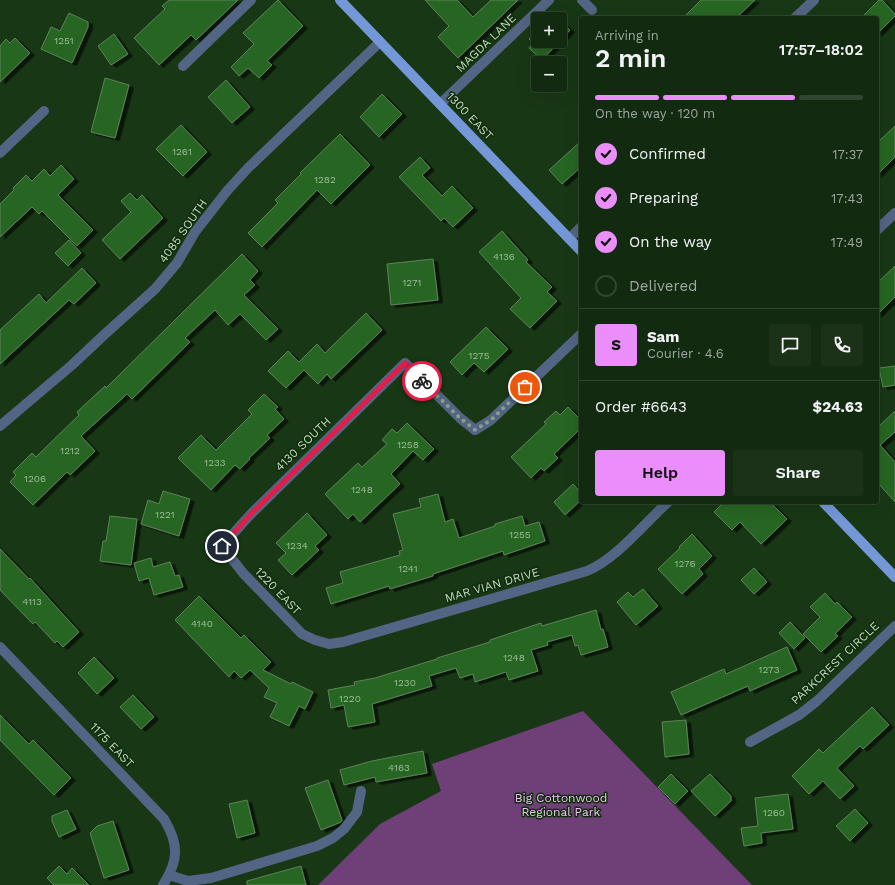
<!DOCTYPE html>
<meta charset="utf-8">
<style>
body{margin:0;font-family:"Work Sans",sans-serif;background:#1b3219;color:#f1f3f6;height:100vh;display:flex;flex-direction:column;font-size:15px;white-space:nowrap}
*{box-sizing:border-box;margin:0}
p{font-size:13px;color:#9ca79f}
.icon{flex:none;width:22px;height:22px;fill:none;stroke:currentColor;stroke-width:2;stroke-linecap:round;stroke-linejoin:round}
.map{position:relative;flex:1;overflow:hidden}
.details{position:absolute;left:579px;top:16px;width:300px;height:488px;display:flex;flex-direction:column;background:#122a10;border-radius:4px;box-shadow:0 4px 16px #0002,0 0 0 1px #314630}
.details>*{flex:none}
.controls{position:absolute;left:531px;top:12px;display:grid;gap:8px}
.controls a{display:grid;place-items:center;width:36px;height:36px;border-radius:4px;background:#122a10;box-shadow:0 4px 16px #0002,0 0 0 1px #314630;font-size:20px}
.pin{position:absolute;display:grid;place-items:center;width:34px;height:34px;color:#fff;margin:-17px;border:2px solid #fff;border-radius:50%;box-shadow:0 1px 4px #0007}
.courier{position:absolute;display:grid;place-items:center;width:40px;height:40px;margin:-20px;border:3px solid #e11d48;border-radius:50%;background:#fff;color:#222;box-shadow:0 1px 5px #0007}
.head em{font-style:normal;font-weight:600}
.head div{display:flex;flex-direction:column-reverse}
.head{display:flex;align-items:center;justify-content:space-between;height:68px;padding:0 16px}
h1{font-size:26px;font-weight:600;line-height:30px}
.bar{display:grid;grid-template-columns:repeat(4,1fr);gap:6px 4px;align-content:center;height:48px;padding:0 16px}
.bar i{height:5px;border-radius:3px;background:#314630}
.bar .on{background:#eb8dfb}
.bar p{grid-column:span 4}
.line{display:flex;align-items:center;gap:10px;padding:0 16px;border-top:1px solid #314630}
.line div{flex:1}
.round{display:grid;place-items:center;flex:none;width:42px;height:42px;border-radius:4px;background:#1b3219}
ol{padding:0 16px;list-style:none}
li{display:flex;align-items:center;gap:12px;height:44px}
li p{margin-inline-start:auto}
li .icon{padding:4px;border-radius:50%;background:#eb8dfb;color:#111;stroke-width:4}
li:last-child{color:#9ca79f}
li i{width:22px;height:22px;border:2px solid #314630;border-radius:50%}
.button{display:flex;gap:8px;margin-top:auto;padding:8px 16px}
.button a{flex:1;height:46px;border-radius:4px;background:#eb8dfb;color:#111;font-size:16px;font-weight:600;line-height:46px;text-align:center}
.button a+a{background:#1b3219;color:#f1f3f6}
.map>svg:first-child{display:block}
</style>
<div class="map">
<svg width="895" height="885" viewBox="0 0 895 885">
<defs>
<filter id="shadow"><feDropShadow dx="4.5" dy="2.5" stdDeviation="0" flood-color="#0009"/></filter>
</defs>
<rect width="100%" height="100%" fill="#183815"/>
<polygon fill="#6f3f77" points="583,711 752,885 318,885 380,824 441,791 432,764"/>
<g fill="#276620" stroke="#5f825b" filter="url(#shadow)">
<polygon points="169,0 238,0 196,40 191,35 159,65 134,38 165,9 162,6"/>
<polygon points="278,0 303,26 267,61 272,65 259,78 248,68 239,76 231,67 254,44 243,33"/>
<polygon points="425,0 457,0 473,17 491,0 518,0 458,58 438,37 449,26"/>
<polygon points="701,0 755,0 736,18 683,18"/>
<polygon points="879,0 882,0 895,14 895,16 877,34 877,18 861,18"/>
<polygon points="69,13 88,22 88,27 72,63 41,49 51,27 60,31"/>
<polygon points="560,20 570,30 560,41"/>
<polygon points="538,31 538,41 560,41 542,60 529,48 533,43 529,39"/>
<polygon points="114,34 128,54 111,65 98,46"/>
<polygon points="15,38 30,53 0,82 0,46 6,39 10,43"/>
<polygon points="105,78 129,85 115,138 91,132"/>
<polygon points="226,80 250,107 232,123 208,97"/>
<polygon points="382,94 402,114 379,137 360,117"/>
<polygon points="181,125 207,152 183,176 156,149"/>
<polygon points="895,126 895,157 877,175 877,143"/>
<polygon points="340,134 370,165 331,204 317,190 262,247 248,233 278,203 275,200 301,174 300,173"/>
<polygon points="581,141 581,167 562,184 549,170"/>
<polygon points="420,157 430,168 422,175 442,196 452,186 473,208 453,227 444,218 441,221 399,177"/>
<polygon points="61,165 74,179 58,195 93,230 77,246 42,211 39,214 32,207 0,237 0,204 14,190 13,188 26,175 32,181 44,169 50,176"/>
<polygon points="130,193 137,200 142,195 163,218 120,259 102,240 131,212 121,201"/>
<polygon points="502,231 528,260 526,262 552,287 547,292 557,301 530,328 510,309 521,298 479,252"/>
<polygon points="69,240 81,253 68,266 55,253"/>
<polygon points="242,254 258,271 250,280 255,285 244,295 278,329 266,340 240,314 228,325 215,310 185,338 190,342 132,399 127,394 81,436 95,451 70,475 67,472 33,505 10,482 16,475 13,472 32,453 36,457 79,415 77,412 105,386 106,388"/>
<polygon points="433,259 438,300 391,305 387,264"/>
<polygon points="895,266 895,297 877,315 877,283"/>
<polygon points="82,268 96,283 74,304 69,300 0,364 0,330 39,294 46,303"/>
<polygon points="366,313 382,330 331,379 327,374 318,384 304,370 286,388 268,371 288,351 299,362 317,344 325,353"/>
<polygon points="486,327 508,349 484,372 474,363 462,375 450,362"/>
<polygon points="895,366 895,385 883,387 879,368"/>
<polygon points="264,394 278,407 275,409 284,419 267,435 270,438 249,458 250,459 240,469 235,465 211,490 178,458 201,435 216,450 252,414 248,410"/>
<polygon points="568,407 581,420 581,428 554,454 558,458 544,471 541,468 531,478 511,457 546,424 544,422 556,411 560,415"/>
<polygon points="895,411 895,432 880,445 895,462 895,502 877,482 877,428"/>
<polygon points="407,423 434,449 423,460 413,451 391,474 400,484 360,522 353,514 348,519 325,494 358,463 362,467 387,444 382,440 392,429 397,433"/>
<polygon points="573,484 581,493 581,500 565,515 554,502"/>
<polygon points="163,491 190,499 179,536 141,524 148,500 159,504"/>
<polygon points="438,494 445,522 453,519 459,538 495,526 495,524 522,516 525,526 539,522 545,541 504,555 503,551 433,574 433,576 390,589 389,586 331,604 326,588 343,583 340,572 400,555 399,551 403,550 393,514 421,507 419,499"/>
<polygon points="724,502 770,502 787,519 761,544 740,522 732,530 714,512"/>
<polygon points="307,513 327,535 315,546 319,550 292,575 278,560 286,553 276,543"/>
<polygon points="110,516 137,519 131,565 100,561 103,541 106,541"/>
<polygon points="692,534 712,556 699,569 703,574 682,594 658,569 680,548 679,547"/>
<polygon points="0,549 29,579 30,578 79,632 63,647 57,641 55,643 35,622 33,624 0,590"/>
<polygon points="151,558 153,567 170,562 175,576 179,575 183,587 154,595 149,578 139,581 134,563"/>
<polygon points="754,568 767,582 754,594 741,580"/>
<polygon points="643,589 658,606 636,625 617,602 628,592 633,597"/>
<polygon points="825,593 835,604 837,602 852,617 835,634 838,636 821,652 803,634 820,617 810,607"/>
<polygon points="199,596 241,638 244,635 271,662 263,670 291,684 292,682 313,692 305,709 299,706 289,726 270,717 277,703 264,697 269,688 250,670 241,678 234,671 229,677 175,620"/>
<polygon points="596,610 601,630 603,629 608,647 581,655 578,645 575,646 572,635 547,642 548,645 531,650 538,671 509,680 506,672 475,682 473,674 460,678 456,668 429,676 432,686 372,704 375,722 348,727 344,705 331,708 328,690 355,685 354,682 375,678 437,659 437,658 490,642 490,640 541,623 542,626"/>
<polygon points="790,622 805,638 794,649 779,633"/>
<polygon points="787,647 797,670 750,691 748,686 681,715 671,692 724,669 726,674"/>
<polygon points="94,657 114,678 97,694 78,673"/>
<polygon points="133,695 154,717 141,729 120,707"/>
<polygon points="872,707 889,725 863,749 860,746 837,768 854,786 840,799 823,781 809,794 792,776 819,749 823,753"/>
<polygon points="0,715 29,744 33,740 71,778 54,795 0,740"/>
<polygon points="686,720 689,754 665,757 662,722"/>
<polygon points="423,751 427,773 376,782 375,777 344,785 340,770 372,761"/>
<polygon points="671,774 688,791 675,804 658,787"/>
<polygon points="710,774 731,796 731,801 715,816 691,791"/>
<polygon points="328,780 342,820 341,822 321,830 305,788"/>
<polygon points="788,794 793,829 761,833 762,843 744,846 741,828 758,826 755,798"/>
<polygon points="247,800 255,833 237,838 229,804"/>
<polygon points="855,809 868,823 850,841 836,826"/>
<polygon points="67,810 76,829 59,837 52,821 52,816"/>
<polygon points="113,821 129,870 104,878 90,833 97,826"/>
<polygon points="59,866 67,874 72,868 89,885 54,885 47,878"/>
<polygon points="301,866 306,885 247,885 247,881"/>
</g>
<g fill="none" stroke-linecap="round" stroke-linejoin="round">
<g stroke="#536584" stroke-width="10">
<polyline points="582,0 592,10"/>
<polyline points="795,18 814,0"/>
<polyline points="183,66 251,0"/>
<polyline points="440,104 549,0"/>
<polyline points="0,153 44,111"/>
<polyline points="877,230 895,213"/>
<polyline points="569,239 581,227"/>
<path d="M581,334L491,420L475,430L460,418L405,363L250,515L222,546L243,573L302,634L315,640L329,644L343,642L587,571C616,559 644,524 668,502"/>
<polyline points="0,426 72,365 105,334 155,289 177,263 195,232 227,191 248,168 380,42"/>
<path d="M0,647L164,819C179,844 179,860 163,885"/>
<polyline points="750,742 799,715 817,701 895,626"/>
<polyline points="169,875 188,881 211,878 317,846 333,838 344,829 357,812 361,791"/>
</g>
<g stroke="#7498d7" stroke-width="10">
<polyline points="340,0 581,251"/>
<polyline points="823,502 895,577"/>
</g>
</g>
<g fill="none" stroke-linecap="round" stroke-linejoin="round">
<polyline stroke="#89a086" stroke-width="4" stroke-dasharray="0 7.2" points="422,381 460,418 475,430 491,420 525,387"/>
<polyline stroke="#e11d48" stroke-width="5" points="222,546 250,515 405,363 422,381"/>
</g>
<g text-anchor="middle" dominant-baseline="central" stroke-width="3" stroke-linejoin="round" paint-order="stroke">
<g font-size="10" fill="#9ebc9a">
<text x="64" y="40">1251</text>
<text x="182" y="151">1261</text>
<text x="325" y="179">1282</text>
<text x="504" y="256">4136</text>
<text x="412" y="282">1271</text>
<text x="479" y="355">1275</text>
<text x="408" y="444">1258</text>
<text x="70" y="450">1212</text>
<text x="215" y="462">1233</text>
<text x="35" y="478">1206</text>
<text x="362" y="489">1248</text>
<text x="165" y="514">1221</text>
<text x="520" y="534">1255</text>
<text x="297" y="545">1234</text>
<text x="685" y="563">1276</text>
<text x="408" y="568">1241</text>
<text x="32" y="601">4113</text>
<text x="202" y="623">4140</text>
<text x="514" y="657">1248</text>
<text x="769" y="669">1273</text>
<text x="405" y="682">1230</text>
<text x="350" y="698">1220</text>
<text x="399" y="767">4163</text>
<text x="774" y="812">1260</text>
</g>
<g font-size="12" fill="#c6d8c3" stroke="#0e2e0a">
<text transform="translate(486 43) rotate(-44)">MAGDA LANE</text>
<text transform="translate(470 116) rotate(46)">1300 EAST</text>
<text transform="translate(183 231) rotate(-55)">4085 SOUTH</text>
<text transform="translate(303 444) rotate(-44)">4130 SOUTH</text>
<text transform="translate(492 585) rotate(-16)">MAR VIAN DRIVE</text>
<text transform="translate(278 591) rotate(46)">1220 EAST</text>
<text transform="translate(835 663) rotate(-43)">PARKCREST CIRCLE</text>
<text transform="translate(112 745) rotate(46)">1175 EAST</text>
</g>
<g font-size="12" fill="#f1c1f8" stroke="#0e2e0a">
<text x="561" y="798">Big Cottonwood<tspan x="561" dy="14">Regional Park</tspan></text>
</g>
</g>
</svg>
<div class="controls">
<a>+</a>
<a>−</a>
</div>
<div class="pin" style="left:525px;top:387px;background:#ea580c"><svg class="icon" aria-label="bag" viewBox="0 0 24 24"><path d="M5 8h14l-1 12H6zM9 8a3 3 0 0 1 6 0"/></svg></div>
<div class="pin" style="left:222px;top:546px;background:#1f2937"><svg class="icon" aria-label="home" viewBox="0 0 24 24"><path d="M3 11l9-7 9 7M6 9v11h12V9"/></svg></div>
<div class="courier" style="left:422px;top:381px"><svg class="icon" aria-label="bike" viewBox="0 0 24 24"><circle cx="6" cy="16" r="4"/><circle cx="18" cy="16" r="4"/><path d="M6 16l4-8h5l3 8M10 8l3 8H6M13 5h3"/></svg></div>
<section class="details">
<div class="head"><div><h1>2 min</h1><p>Arriving in</p></div><em>17:57–18:02</em></div>
<div class="bar"><i class="on"></i><i class="on"></i><i class="on"></i><i></i><p>On the way · 120 m</p></div>
<ol>
<li><svg class="icon" aria-label="check" viewBox="0 0 24 24"><path d="M5 12l5 5 9-10"/></svg>Confirmed<p>17:37</p></li>
<li><svg class="icon" aria-label="check" viewBox="0 0 24 24"><path d="M5 12l5 5 9-10"/></svg>Preparing<p>17:43</p></li>
<li><svg class="icon" aria-label="check" viewBox="0 0 24 24"><path d="M5 12l5 5 9-10"/></svg>On the way<p>17:49</p></li>
<li><i></i>Delivered</li>
</ol>
<div class="line" style="height:72px"><b class="round" style="background:#eb8dfb;color:#111">S</b><div><b>Sam</b><p>Courier · 4.6</p></div><a class="round"><svg class="icon" aria-label="chat" viewBox="0 0 24 24"><path d="M4 5h16v11H9l-5 4z"/></svg></a><a class="round"><svg class="icon" aria-label="phone" viewBox="0 0 24 24"><path d="M5 4h4l2 5-3 2q2 4 5 5l2-3 5 2v4C11 20 4 13 5 4z"/></svg></a></div>
<div class="line" style="height:52px"><div>Order #6643</div><b>$24.63</b></div>
<div class="button"><a>Help</a><a>Share</a></div>
</section>
</div>
